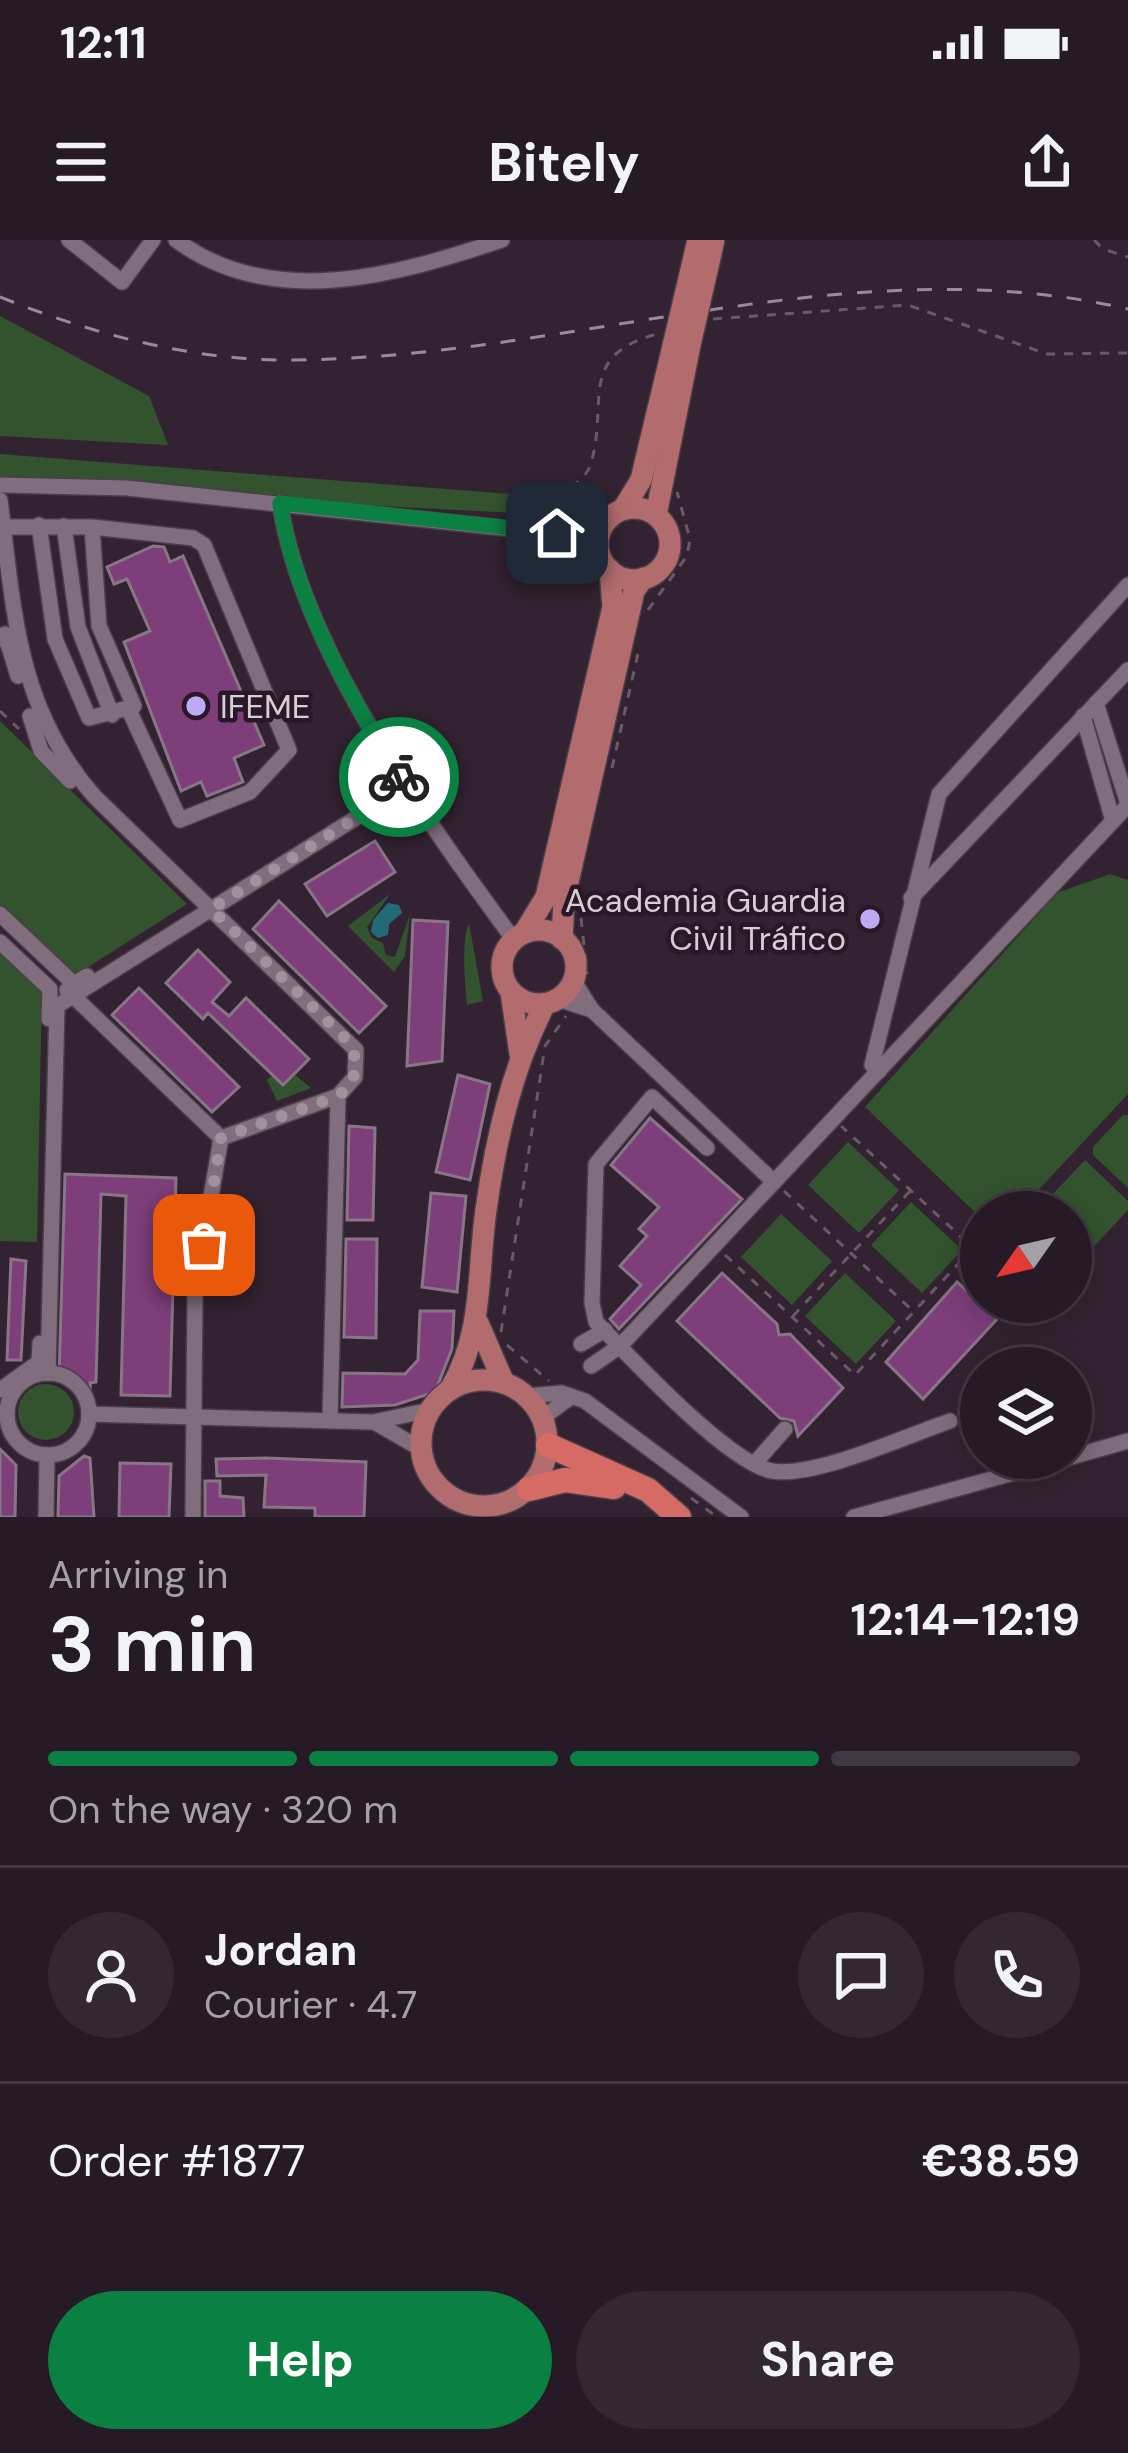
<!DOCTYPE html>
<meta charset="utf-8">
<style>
body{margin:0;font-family:"DM Sans",sans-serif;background:#322732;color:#f1f3f6;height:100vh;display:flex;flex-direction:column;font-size:45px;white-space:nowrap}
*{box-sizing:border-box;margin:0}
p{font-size:39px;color:#a4a1a7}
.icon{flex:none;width:66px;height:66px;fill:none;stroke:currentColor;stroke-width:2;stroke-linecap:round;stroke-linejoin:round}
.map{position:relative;height:1277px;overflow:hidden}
.details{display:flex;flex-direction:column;background:#261a26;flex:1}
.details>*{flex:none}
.needle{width:78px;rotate:236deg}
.controls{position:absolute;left:960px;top:951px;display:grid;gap:24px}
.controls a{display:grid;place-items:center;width:132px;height:132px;border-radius:50%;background:#261a26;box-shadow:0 6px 30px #0003,0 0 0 3px #423843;font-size:60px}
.pin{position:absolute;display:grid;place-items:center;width:102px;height:102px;color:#fff;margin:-51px;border-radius:24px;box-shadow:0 6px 18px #0006}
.courier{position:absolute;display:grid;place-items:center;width:120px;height:120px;margin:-60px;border:9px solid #0b8043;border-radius:50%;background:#fff;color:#222;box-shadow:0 3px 15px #0007}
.head em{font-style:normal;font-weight:700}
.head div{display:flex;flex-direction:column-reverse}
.head{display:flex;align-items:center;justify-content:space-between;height:204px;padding:0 48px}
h1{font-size:78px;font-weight:700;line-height:90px}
.bar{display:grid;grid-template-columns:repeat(4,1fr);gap:18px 12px;align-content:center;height:144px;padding:0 48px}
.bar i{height:15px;border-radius:9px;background:#423843}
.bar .current{background:#0b8043}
.bar p{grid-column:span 4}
.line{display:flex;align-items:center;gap:30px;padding:0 48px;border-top:3px solid #423843}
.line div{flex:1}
.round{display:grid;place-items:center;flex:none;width:126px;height:126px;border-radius:63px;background:#322732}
.cta{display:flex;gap:24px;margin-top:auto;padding:24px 48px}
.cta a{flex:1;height:138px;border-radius:72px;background:#0b8043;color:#fff;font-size:48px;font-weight:700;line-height:138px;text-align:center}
.cta a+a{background:#322732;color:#f1f3f6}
.status{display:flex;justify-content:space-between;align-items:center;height:84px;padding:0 60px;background:#261a26;direction:ltr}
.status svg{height:33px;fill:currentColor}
header{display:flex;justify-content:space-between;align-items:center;height:156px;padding:0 48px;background:#261a26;font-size:54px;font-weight:700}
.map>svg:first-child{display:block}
</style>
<div class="status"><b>12:11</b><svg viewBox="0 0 49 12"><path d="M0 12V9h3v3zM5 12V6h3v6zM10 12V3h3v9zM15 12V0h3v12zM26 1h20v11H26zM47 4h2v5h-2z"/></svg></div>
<header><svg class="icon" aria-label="menu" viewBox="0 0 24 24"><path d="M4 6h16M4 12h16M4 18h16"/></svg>Bitely<svg class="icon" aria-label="share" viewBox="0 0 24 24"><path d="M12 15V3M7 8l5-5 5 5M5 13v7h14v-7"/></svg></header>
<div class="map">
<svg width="1128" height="1277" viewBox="0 0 1128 1277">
<rect width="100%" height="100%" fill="#332332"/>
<g fill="#32532d">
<polygon points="0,76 149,156 168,205 0,196"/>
<polygon points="0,214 585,260 552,275 0,246"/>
<polygon points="0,481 187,664 71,738 0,669"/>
<polygon points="1110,634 1128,640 1128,854 1018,972 981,972 981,978 865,867 1057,653"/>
<polygon points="390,654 367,687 372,698 383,703 386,715 395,717 410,674 405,716 394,732 348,686"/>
<path d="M469,683L483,761L467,765C465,746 461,698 469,683Z"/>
<polygon points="0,707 42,745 37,1002 0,1001"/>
<polygon points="294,834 311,848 277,861 267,840 273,835 283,845"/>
<polygon points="1123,875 1128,875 1128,948 1093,915 1093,907"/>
<polygon points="848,902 899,950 859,993 808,945"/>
<polygon points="1085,920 1128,961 1128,970 1071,1031 1071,972 1036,972"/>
<polygon points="911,962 962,1010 922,1053 871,1005"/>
<polygon points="781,974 832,1021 792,1065 741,1017"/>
<polygon points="845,1033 896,1081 856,1124 805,1076"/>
<circle cx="46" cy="1172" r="28"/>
</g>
<polygon fill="#226a76" points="388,663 399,665 402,673 389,684 388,695 378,698 371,692 373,680"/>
<g fill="#7d3e7a" stroke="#887586" stroke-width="3">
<polygon points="153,306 164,307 170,322 183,316 264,505 234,518 243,542 207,556 201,542 181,551 124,402 150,391 127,339 114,344 107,327"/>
<polygon points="375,601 395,632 327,676 305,644"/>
<polygon points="279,661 386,766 359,793 253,689"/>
<polygon points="413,680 448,682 442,821 407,826"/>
<polygon points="198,710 230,742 212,762 229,776 246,758 309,819 283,845 208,773 203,779 166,743"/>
<polygon points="139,748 239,847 212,872 112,775"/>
<polygon points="458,835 490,844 470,940 436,932"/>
<polygon points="650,878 742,959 619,1089 610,1079 641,1045 620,1026 647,996 639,989 659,967 611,925"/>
<polygon points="349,886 375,888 373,980 347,980"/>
<polygon points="65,934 176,938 170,1156 121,1155 126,956 101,954 96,1142 90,1143 91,1162 77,1146 59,1138"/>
<polygon points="431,953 466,956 457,1052 422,1047"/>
<polygon points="346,999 377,999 376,1098 344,1097"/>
<polygon points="11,1019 26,1021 21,1120 7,1120"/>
<polygon points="722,1033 777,1084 779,1095 790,1094 843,1148 798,1196 794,1181 780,1178 677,1081"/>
<polygon points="957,1042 998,1078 923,1159 886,1122"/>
<polygon points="420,1071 454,1071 452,1109 435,1152 395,1165 342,1167 343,1133 405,1134 418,1120"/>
<polygon points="0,1209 16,1225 15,1277 0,1277"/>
<polygon points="84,1216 90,1218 94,1277 58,1277 59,1236"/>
<polygon points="266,1218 366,1222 364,1277 315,1277 315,1268 264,1267 266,1235 217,1236 216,1219"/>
<polygon points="120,1223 171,1224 169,1277 119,1277"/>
<polygon points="205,1241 220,1241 220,1256 243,1258 244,1277 205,1277"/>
</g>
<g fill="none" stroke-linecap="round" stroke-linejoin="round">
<g stroke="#4b3e4a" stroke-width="18">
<g id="minor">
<polyline points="69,0 122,42 153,0"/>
<path d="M176,0C274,72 399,34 502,0"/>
<polyline points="0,245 127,248 569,295 604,284"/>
<path d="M0,260C14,371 17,469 95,557L356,810L355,837L338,856L221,898"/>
<path d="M280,263C301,408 428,583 514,700"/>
<polyline points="39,285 55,399 89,478 128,468"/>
<polyline points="64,286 78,387 112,475"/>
<polyline points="3,287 92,287 193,298 204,305 289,510 250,552 180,580 128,468 134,466 99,386 92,287"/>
<polyline points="572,296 599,311"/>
<polyline points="0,399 5,394 18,436"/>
<polyline points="1096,463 1128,564"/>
<polyline points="30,476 41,511 70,541"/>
<polyline points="1083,476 1113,581"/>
<polyline points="911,658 1128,430"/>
<polyline points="0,674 74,744 87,736"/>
<polyline points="0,702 50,749 49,779"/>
<polyline points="67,750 221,898"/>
<polyline points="558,759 592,770 573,740"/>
<polyline points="592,770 774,942"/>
<polyline points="879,831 872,825 939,554 1128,345"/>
<path d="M707,908L652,857L596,924L592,1063L596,1082C629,1116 728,1223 772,1231C815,1238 906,1196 950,1181"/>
<polyline points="581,1104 605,1090"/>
<polyline points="591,1126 620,1106 1128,565"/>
<polyline points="48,1133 57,766 405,547"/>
<circle cx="48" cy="1174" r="41"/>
<polyline points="0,1150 39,1122 40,1103"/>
<polyline points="526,1156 562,1153 585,1161 741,1277"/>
<polyline points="89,1174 373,1182 430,1170"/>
<polyline points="542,1178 571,1157"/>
<polyline points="330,1181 338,856"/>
<polyline points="376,1183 421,1209"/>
<polyline points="1071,1217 1128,1201"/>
<polyline points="754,1224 785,1189"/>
<polyline points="46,1277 47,1215"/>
<polyline points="193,1277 195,1050 221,898"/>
<polyline points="854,1277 1068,1218"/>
</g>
</g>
<g stroke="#4b3e4a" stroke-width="24">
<g id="major">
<circle cx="634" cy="304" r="36"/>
<polyline points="623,269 641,240 674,102"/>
<polyline points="656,275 690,105"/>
<circle cx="539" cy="727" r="37"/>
<polyline points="524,693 546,657 613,367 610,330"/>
<polyline points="562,699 564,660 634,351 643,338"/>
<polyline points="511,752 520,814"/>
<polyline points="478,1083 504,1143"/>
<circle cx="484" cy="1203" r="63"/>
<path d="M450,1150C484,1092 477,1034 486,970C496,898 512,828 545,764"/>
</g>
</g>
<g stroke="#4b3e4a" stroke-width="27">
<g id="highway">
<polyline points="548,1205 648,1250 679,1277"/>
<polyline points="529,1249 565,1240 614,1247"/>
</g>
</g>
<g stroke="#685a67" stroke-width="3" stroke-dasharray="9 9" stroke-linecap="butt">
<polyline points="1094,0 1103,9 1128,17"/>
<polyline points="713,79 908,65 1047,114 1128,113"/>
<path d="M560,281C563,272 564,260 568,253C575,241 587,238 591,223C609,162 576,116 657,94"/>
<polyline points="648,370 687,316 690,299 677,252"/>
<polyline points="0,471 19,489"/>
<polyline points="612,528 639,409"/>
<polyline points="581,678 587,734"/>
<polyline points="784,951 913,1071"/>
<polyline points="725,1015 855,1135 973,1008 841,886"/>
<polyline points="793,1076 910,951"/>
<polyline points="501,1092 545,806 566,776"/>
<polyline points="507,1105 549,1141"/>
<polyline points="691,1258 713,1274"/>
</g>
<use href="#minor" stroke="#806d7e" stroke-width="15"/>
<use href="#major" stroke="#b36c6e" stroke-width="21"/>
<use href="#highway" stroke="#d56b64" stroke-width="24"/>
<path stroke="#998c98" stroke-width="3" stroke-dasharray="15 15" stroke-linecap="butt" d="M0,57C92,94 193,121 293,120C572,118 850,5 1128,69"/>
<g stroke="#4b3e4a" stroke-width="24" stroke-linecap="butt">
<g id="major-bridge">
<polyline points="674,102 698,0"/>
<polyline points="690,105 714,0"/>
</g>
</g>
<use href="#major-bridge" stroke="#b36c6e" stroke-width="21"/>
</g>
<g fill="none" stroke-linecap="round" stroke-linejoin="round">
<polyline stroke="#9e929d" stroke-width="12" stroke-dasharray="0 21.6" points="204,1005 221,898 338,856 350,846 358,824 347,800 211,669 405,547 399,537"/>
<path stroke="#0b8043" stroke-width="15" d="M399,537C350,456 293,357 280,263L557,293"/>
</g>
<g fill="#bea9f4" stroke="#291928" stroke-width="4.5">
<circle cx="196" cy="466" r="12"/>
<circle cx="870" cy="679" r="12"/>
</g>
<g text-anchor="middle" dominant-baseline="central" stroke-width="9" stroke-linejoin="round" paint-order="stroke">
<g font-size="33" fill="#d8cdd7" stroke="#291928" text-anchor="start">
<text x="220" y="466">IFEME</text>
<text x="846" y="660" text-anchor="end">Academia Guardia<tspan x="846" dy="38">Civil Tráfico</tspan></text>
</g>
</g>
</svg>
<div class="controls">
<a><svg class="needle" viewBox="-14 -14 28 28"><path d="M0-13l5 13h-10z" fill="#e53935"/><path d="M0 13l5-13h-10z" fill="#a4a1a7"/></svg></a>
<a><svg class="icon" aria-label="layers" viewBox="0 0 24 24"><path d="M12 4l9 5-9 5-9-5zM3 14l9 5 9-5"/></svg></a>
</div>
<div class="pin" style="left:204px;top:1005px;background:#ea580c"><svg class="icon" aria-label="bag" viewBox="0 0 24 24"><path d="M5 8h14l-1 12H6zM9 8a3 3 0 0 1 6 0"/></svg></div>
<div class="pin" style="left:557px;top:293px;background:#1f2937"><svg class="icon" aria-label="home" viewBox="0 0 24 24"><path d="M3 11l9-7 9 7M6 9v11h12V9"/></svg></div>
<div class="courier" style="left:399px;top:537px"><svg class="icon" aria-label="bike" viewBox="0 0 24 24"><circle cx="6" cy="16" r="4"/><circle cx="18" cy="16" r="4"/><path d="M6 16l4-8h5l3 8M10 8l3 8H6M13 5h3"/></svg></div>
</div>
<section class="details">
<div class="head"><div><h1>3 min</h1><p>Arriving in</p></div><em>12:14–12:19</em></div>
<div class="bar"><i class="current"></i><i class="current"></i><i class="current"></i><i></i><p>On the way · 320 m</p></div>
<div class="line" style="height:216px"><a class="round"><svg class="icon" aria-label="person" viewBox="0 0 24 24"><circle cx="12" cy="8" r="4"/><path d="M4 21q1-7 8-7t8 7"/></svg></a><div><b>Jordan</b><p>Courier · 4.7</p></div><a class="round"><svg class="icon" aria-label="chat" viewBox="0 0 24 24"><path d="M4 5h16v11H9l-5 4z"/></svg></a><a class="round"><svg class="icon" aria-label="phone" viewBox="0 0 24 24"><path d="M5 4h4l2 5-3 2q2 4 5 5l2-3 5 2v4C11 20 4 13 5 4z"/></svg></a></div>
<div class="line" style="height:156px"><div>Order #1877</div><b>€38.59</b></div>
<div class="cta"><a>Help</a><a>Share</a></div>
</section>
